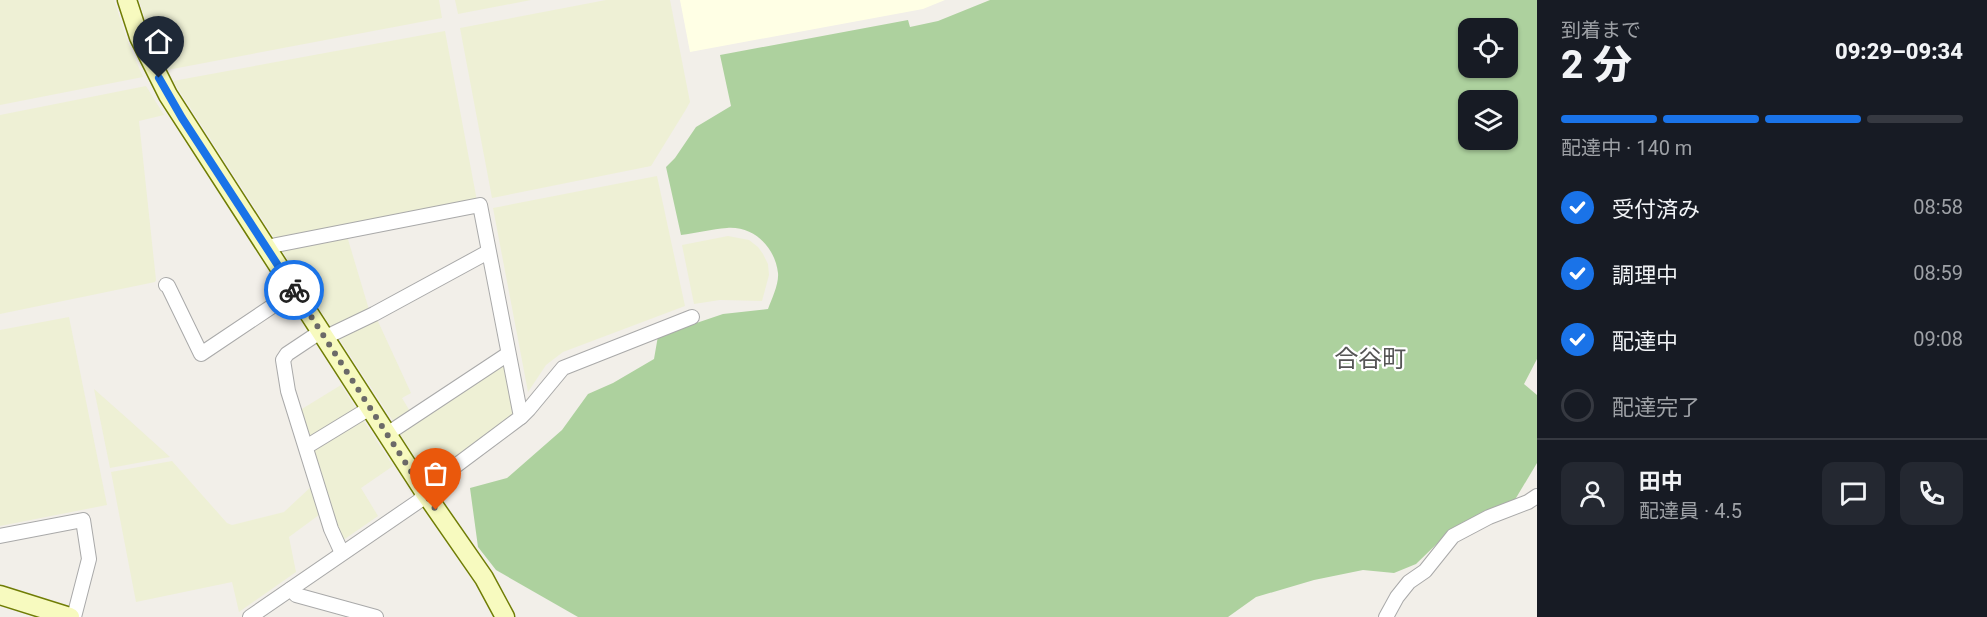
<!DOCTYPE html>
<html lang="ja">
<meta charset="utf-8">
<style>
body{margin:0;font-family:Roboto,"Noto Sans JP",sans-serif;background:#242831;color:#f1f3f6;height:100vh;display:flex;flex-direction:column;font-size:22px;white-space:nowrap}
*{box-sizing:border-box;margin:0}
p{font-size:20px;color:#9ea1a6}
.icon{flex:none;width:33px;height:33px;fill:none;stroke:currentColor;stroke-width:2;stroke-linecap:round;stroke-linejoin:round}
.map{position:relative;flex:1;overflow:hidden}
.details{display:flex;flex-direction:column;background:#171b24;width:450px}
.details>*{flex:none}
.fabs{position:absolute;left:1458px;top:18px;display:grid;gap:12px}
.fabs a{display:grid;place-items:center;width:60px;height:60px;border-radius:12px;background:#171b24;box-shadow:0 2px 4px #0004;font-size:30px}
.pin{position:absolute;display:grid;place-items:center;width:51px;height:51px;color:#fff;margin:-62px -26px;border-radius:50% 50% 50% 0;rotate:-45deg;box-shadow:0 0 6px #0007}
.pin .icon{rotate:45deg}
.courier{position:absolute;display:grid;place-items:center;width:60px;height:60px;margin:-30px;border:4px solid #1a73e8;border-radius:50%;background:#fff;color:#222;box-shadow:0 2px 8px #0007}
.head em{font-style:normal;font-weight:800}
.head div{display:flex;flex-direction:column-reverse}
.head{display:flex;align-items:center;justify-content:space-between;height:102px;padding:0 24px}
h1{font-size:39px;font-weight:800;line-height:45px}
.bar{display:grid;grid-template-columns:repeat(4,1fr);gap:9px 6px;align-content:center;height:72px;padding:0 24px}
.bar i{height:8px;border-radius:4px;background:#363941}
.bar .active{background:#1a73e8}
.bar p{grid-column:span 4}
.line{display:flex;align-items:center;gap:15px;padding:0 24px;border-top:2px solid #363941}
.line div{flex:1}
.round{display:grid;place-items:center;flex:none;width:63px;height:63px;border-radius:12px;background:#242831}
ol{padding:0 24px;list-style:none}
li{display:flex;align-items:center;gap:18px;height:66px}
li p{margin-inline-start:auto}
li .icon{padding:6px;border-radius:50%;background:#1a73e8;color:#fff;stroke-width:4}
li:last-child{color:#9ea1a6}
li i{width:33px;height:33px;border:3px solid #363941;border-radius:50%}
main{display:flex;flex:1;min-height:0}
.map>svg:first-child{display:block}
</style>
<main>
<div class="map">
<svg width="1537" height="617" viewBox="0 0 1537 617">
<rect width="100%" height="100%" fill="#f2efe9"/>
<polygon fill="#ffffe5" points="680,0 945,0 923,9 690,52"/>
<g fill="#eef0d5">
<polygon points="0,0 114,0 127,40 143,77 0,105"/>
<polygon points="139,0 439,0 442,18 167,70 150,34"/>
<polygon points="455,0 531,0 458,14"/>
<polygon points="606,0 670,0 690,102 685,111 651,166 492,198 460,28"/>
<polygon points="445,31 477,201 275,239 173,81"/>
<polygon points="146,86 164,115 139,121 156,280 155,282 0,314 0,115"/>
<polygon points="657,176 685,306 563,352 546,365 528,392 493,208"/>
<polygon points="347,236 370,313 333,330 281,249"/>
<polygon points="728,236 749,240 758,247 763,254 768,264 769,275 762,301 720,300 694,304 682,245"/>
<polygon points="69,317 107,505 0,526 0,330"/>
<polygon points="376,317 411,393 402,398 411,413 395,424 337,335"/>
<polygon points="506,359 517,413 429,478 398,431"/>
<polygon points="341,385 358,412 306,440 297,412"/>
<polygon points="94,389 129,420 170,457 110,468"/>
<polygon points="361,417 393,466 361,488 378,516 339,543 309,449"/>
<polygon points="172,461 227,523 232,525 284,512 314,484 323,512 289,537 296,572 239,612 232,582 136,602 111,472"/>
</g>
<path fill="#add19e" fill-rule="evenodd" d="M990,0H1537V359L1524,384L1537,395V463L1513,503L1450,531L1416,564L1394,573L1363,570L1314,580L1256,597L1228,617H578L496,570L478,547L470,488L507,478L562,430L588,394L613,383L654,359L658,336L723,314L768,309C772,298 779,284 778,273C775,247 754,226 727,228C712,229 696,233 681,235L666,167L675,158L696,127L731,106L720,55L908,20L910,27L938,21ZM1468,28H1508V68H1468ZM1468,100H1508V140H1468Z"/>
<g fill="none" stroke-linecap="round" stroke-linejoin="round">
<g stroke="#a9a9a9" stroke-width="16">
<g id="street">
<polyline points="166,285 168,286 201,354 295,291"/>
<polyline points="320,332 287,354 283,360 288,391 331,529 342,553"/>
<polyline points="324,338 374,314 488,252"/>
<polyline points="521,417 529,409 563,368 692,317"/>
<polyline points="387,434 508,354"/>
<polyline points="306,447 370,408"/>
<polyline points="0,536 83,520 89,559 74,617"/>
<polyline points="291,589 296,595 376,617"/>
<polyline points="250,617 419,501 430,485 521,417 480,205 266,247"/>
<polyline points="1386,617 1397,597 1409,582 1425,571 1453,536 1489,517 1528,502 1537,496"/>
</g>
</g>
<g stroke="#707d05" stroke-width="21">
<g id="secondary">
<polyline points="127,0 139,37 168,95 425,493 484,578 505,617"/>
<polyline points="0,595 70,617"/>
</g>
</g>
<use href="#street" stroke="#fff" stroke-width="14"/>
<use href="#secondary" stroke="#f7fabf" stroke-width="18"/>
</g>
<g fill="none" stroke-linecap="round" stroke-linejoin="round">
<polyline stroke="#6b6a68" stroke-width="6" stroke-dasharray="0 10.8" points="294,290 436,510"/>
<polyline stroke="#1a73e8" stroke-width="8" points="159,78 182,118 294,290"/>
</g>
<g text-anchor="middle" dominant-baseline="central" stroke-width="4.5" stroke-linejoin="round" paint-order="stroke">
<g font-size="24" fill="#555" stroke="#fff">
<text x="1370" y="359">合谷町</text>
</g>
</g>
</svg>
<div class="fabs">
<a><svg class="icon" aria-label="locate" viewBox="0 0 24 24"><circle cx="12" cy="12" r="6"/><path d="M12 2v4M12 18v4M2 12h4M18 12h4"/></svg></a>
<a><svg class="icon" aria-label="layers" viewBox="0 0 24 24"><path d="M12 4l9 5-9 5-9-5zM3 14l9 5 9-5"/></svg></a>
</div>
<div class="pin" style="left:436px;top:510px;background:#ea580c"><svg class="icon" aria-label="bag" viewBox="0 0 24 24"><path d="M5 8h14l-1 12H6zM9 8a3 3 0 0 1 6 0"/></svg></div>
<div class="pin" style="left:159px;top:78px;background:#1f2937"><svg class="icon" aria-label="home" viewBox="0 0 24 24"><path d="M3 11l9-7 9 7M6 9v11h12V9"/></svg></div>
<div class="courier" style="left:294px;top:290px"><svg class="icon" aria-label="bike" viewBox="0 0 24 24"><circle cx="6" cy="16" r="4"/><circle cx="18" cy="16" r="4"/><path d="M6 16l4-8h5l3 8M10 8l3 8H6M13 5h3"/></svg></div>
</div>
<section class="details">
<div class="head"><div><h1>2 分</h1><p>到着まで</p></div><em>09:29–09:34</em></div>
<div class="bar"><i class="active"></i><i class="active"></i><i class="active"></i><i></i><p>配達中 · 140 m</p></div>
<ol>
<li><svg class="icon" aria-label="check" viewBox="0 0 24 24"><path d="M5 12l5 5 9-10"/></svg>受付済み<p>08:58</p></li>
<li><svg class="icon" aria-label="check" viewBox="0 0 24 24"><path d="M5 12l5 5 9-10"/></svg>調理中<p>08:59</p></li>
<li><svg class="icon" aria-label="check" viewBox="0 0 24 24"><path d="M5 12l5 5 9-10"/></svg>配達中<p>09:08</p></li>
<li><i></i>配達完了</li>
</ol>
<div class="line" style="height:108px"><a class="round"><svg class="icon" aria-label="person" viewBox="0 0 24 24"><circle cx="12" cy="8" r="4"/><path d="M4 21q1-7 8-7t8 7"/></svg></a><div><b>田中</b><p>配達員 · 4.5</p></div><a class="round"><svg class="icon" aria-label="chat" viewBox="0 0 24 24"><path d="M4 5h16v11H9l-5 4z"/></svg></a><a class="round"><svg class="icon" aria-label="phone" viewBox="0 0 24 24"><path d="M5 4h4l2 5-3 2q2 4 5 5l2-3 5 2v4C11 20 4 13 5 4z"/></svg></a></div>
</section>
</main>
